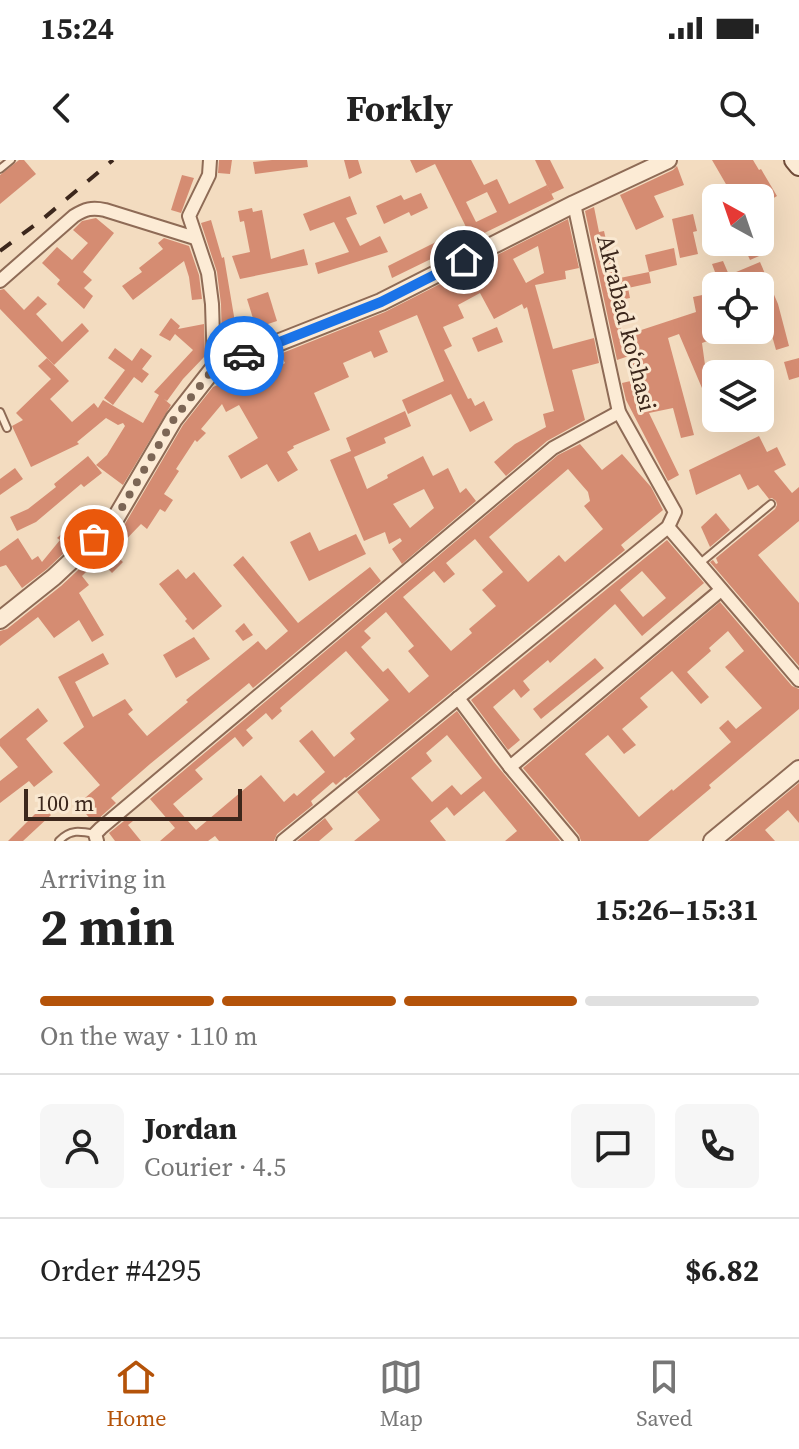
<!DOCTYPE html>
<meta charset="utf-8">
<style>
body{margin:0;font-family:"Source Serif 4",serif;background:#f6f6f6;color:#222;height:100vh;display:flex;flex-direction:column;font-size:30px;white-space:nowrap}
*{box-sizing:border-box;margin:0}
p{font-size:26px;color:#767676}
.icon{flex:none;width:44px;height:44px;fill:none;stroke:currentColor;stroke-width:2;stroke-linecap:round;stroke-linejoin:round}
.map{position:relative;height:681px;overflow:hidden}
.panel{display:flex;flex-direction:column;background:#fff;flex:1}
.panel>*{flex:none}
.needle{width:52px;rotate:320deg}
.tools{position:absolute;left:702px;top:24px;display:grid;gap:16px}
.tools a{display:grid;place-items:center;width:72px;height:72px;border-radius:12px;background:#fff;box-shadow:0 8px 32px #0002;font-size:40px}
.scale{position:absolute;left:24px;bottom:20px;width:218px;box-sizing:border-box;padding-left:8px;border:4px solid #3c271c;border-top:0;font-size:22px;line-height:28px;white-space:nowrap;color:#3c271c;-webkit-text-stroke:6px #f9e8d1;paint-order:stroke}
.pin{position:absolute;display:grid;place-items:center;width:68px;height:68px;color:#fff;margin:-34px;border:4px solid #fff;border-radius:50%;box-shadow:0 2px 8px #0007}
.courier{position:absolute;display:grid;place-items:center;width:80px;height:80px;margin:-40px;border:6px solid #1a73e8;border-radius:50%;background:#fff;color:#222;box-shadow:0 2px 10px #0007}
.headline em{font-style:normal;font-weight:700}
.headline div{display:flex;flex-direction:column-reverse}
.headline{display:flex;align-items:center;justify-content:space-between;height:136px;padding:0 40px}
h1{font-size:52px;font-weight:700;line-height:60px}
.bar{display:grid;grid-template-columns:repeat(4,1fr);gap:12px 8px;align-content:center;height:96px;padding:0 40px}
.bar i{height:10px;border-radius:6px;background:#e0e0e0}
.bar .active{background:#b45309}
.bar p{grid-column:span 4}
.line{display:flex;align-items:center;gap:20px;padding:0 40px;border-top:2px solid #e0e0e0}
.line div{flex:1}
.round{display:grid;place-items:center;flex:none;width:84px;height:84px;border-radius:12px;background:#f6f6f6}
.status{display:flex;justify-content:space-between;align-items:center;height:56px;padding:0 40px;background:#fff;direction:ltr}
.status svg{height:22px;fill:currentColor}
header{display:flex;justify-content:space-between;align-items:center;height:104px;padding:0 40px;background:#fff;font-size:36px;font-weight:700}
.menu{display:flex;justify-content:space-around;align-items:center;height:112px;border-top:2px solid #e0e0e0;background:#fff;font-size:22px;color:#767676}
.menu a{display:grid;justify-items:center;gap:4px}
.menu .active{color:#b45309}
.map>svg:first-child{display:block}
</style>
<div class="status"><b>15:24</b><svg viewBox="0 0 49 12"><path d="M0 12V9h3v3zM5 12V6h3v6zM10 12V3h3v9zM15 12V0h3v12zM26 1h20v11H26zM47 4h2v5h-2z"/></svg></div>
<header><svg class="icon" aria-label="back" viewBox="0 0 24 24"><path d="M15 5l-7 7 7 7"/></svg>Forkly<svg class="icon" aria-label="search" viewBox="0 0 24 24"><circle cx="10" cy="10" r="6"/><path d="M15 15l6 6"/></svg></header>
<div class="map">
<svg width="799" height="681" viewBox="0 0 799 681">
<rect width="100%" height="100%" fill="#f3dcc0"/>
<g fill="#d58c72" fill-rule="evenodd">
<polygon points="19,0 24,0 36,14 0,44 0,15"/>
<polygon points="219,0 232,0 230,14 218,13"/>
<polygon points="272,0 307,0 308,7 255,14 253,2"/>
<polygon points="344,0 358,0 362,13 349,19"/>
<path d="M410,0H471L484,25L497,19L509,44L547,25L554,39L392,118L388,106L466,67L435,4L416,13ZM487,32L497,52L476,62L466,42Z"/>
<polygon points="535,0 550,0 564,28 551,34"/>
<polygon points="712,0 753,0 759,10 761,9 777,36 760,46 760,38 734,38"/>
<polygon points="677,6 684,25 654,36 664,57 636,70 620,35 673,10"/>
<polygon points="182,15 194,18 181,53 171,50"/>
<polygon points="421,33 428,48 411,56 409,52 384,64 376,46 401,35 404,40"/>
<polygon points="350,36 357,54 346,58 360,86 380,76 388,92 318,114 315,103 349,92 334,62 310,71 303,54"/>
<polygon points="594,47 599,72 604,71 615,119 649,112 651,123 628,128 630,138 615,141 623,176 696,152 693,137 716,132 716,178 702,183 708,227 716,224 716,261 679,174 668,178 694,275 681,278 673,248 649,253 679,315 668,321 626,240 622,223 639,219 629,196 617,200 585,51"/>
<polygon points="252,48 253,52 262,50 271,99 304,89 308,105 240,119 232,96 250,92 244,61 240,62 238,51"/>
<polygon points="693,54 697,71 693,72 698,94 680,98 672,59"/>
<polygon points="96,58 114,73 83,112 92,120 84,128 93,136 84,149 57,124 60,120 42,103 57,87 72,100 88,83 73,70 82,61"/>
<path d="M568,59L579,108L565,111L566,119L535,125L553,189L594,178L599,203L572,210L585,260L547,281L506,316L494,302L515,284L546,267L543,254L554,251L527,147L524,149L522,144L494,159L480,133L458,145L464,158L443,167L452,186L444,190L468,239L471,238L475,246L484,241L493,260L470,272L451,234L408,254L402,240L444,221L417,155L379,171L388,192L374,198L371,191L343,203L349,217L314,233L330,270L293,286L294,288L287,292L298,310L278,322L267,304L241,319L228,296L258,278L239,245L226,252L222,244L201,269L206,273L197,282L195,280L176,309L179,311L164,334L173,340L165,352L160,349L147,369L141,364L113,393L123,402L112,413L99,399L82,416L89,425L79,433L104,475L92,482L79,460L54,478L38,457L0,486V471L7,469L61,426L122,369L183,265L213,227L226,221L232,234L262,218V217L285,203L280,194L385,152ZM538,86L544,113L526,123L513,99Z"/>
<polygon points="211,60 222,98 224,97 238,180 222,186 221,144 217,112 201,63"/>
<polygon points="164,78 189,86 199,115 202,139 192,140 189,117 184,101 133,140 122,126 142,112 139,108 163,89 158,83"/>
<polygon points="742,82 762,82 766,93 750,100"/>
<polygon points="674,88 677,105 649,112 645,95"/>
<polygon points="723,101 729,115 760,102 778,144 789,186 776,190 767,158 760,160 760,126 704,126 718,120 712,104"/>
<polygon points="4,129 24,150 38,136 47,144 36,154 62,182 82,163 89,171 54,205 0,149 0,130"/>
<polygon points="268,132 277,161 256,168 247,139"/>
<polygon points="171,158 180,166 178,169 204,164 205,196 183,219 167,241 164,239 171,245 123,325 96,305 107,295 125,266 123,263 118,265 106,258 77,282 79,284 31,307 12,266 23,260 16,253 51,219 38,206 47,198 69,221 50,239 72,262 94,243 98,248 103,240 143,263 159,235 154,232 193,190 175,174 170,181 159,175"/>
<polygon points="497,167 503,182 478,192 472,178"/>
<polygon points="115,188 132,201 141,188 152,196 142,209 149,214 142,223 134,217 113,245 104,238 125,210 108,198"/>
<polygon points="799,198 799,217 789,220 784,202"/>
<path d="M405,251L411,266L384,278L386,283L354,297L367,329L388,318L387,315L423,296L433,316L448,308L460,333L466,328L476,341L402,404L392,389L402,381L400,378L389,384L385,372L364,381L330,300L351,291L346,278ZM424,329L434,348L410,368L393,344Z"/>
<polygon points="759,276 767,292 777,287 786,305 774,311 792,333 799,327 799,361 758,395 799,443 799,506 710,402 713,400 716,404 718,403 716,398 775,349 777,345 776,341 772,338 769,339 758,325 748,330 740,314 696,335 689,310"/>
<path d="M580,284L602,310L622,294L651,327L663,350L621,385L625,390L346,618L345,617L336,625L333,622L311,641L313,645L277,674L274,681H219L215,676L208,681H160L175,668L150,639L558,295ZM568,309L588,332L590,341L584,346L603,369L565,402L559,395L528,422L489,377ZM475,379L503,412L482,430L496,446L469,469L472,473L451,491L403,437L434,411L444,423L455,414L446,403ZM386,452L414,486L408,491L429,516L409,533L388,508L383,512L361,487L371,478L364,471ZM346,491L389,540L350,573L355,579L334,597L312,570L299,581L325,612L297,636L294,633L284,642L261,615L196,670L173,644L203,619L195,610L235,577L243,587L253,578L246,570L266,553L272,560L282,551L280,548Z"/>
<polygon points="88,296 102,313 84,327 81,324 36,362 17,371 10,357 28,349 56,327 54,324"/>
<polygon points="15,308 23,319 0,335 0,319"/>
<polygon points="716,353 730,370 710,387 701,367"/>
<polygon points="74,363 84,374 47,409 22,428 6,405 0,407 0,391 18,378 32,400 38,396 42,402 60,380 57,378"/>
<polygon points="310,372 319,391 356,374 366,394 309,421 290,382"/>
<path d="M667,380L704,423L642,476L615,444L550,503L548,500L523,521L530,530L521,538L514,529L493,547L520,580L508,590L471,540ZM642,411L666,438L643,457L620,430Z"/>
<polygon points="243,396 298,463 370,407 381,421 253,528 249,523 150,604 111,638 116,643 97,660 95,657 91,660 78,644 100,625 63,583 84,567 58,517 103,493 109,504 75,522 93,557 125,539 133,550 128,554 147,576 188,542 186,540 258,481 266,490 288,471 233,405"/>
<polygon points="178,409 186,419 194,412 222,446 193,470 185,461 187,459 159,424"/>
<path d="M720,442L792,526L799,529V549L709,625L711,628L648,681H581L579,675L523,608ZM728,471L744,491L725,507L762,548L736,569L728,560L719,568L731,582L673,631L672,629L639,657L585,594L608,575L624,594L636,585L622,569L648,547L640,538L672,511L701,544L709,537L687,512L711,491L709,488Z"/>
<polygon points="244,463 253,475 243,481 235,471"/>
<polygon points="194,477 210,499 176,518 163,495"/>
<polygon points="595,498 604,508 541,559 533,549"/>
<polygon points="38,548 48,561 26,579 53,612 34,627 29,621 0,643 0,621 18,607 0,586 0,579"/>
<path d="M457,551L494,602L560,681H505L517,671L484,631L454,656L447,647L430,661L446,681H354L380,660L357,632ZM447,575L482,618L461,635L452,625L432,642L411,618L432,601L426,593Z"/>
<polygon points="799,623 799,663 788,650 765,670 775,681 729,681"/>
<polygon points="42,647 51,655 23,681 8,681"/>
<polygon points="129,657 133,661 128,665 141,681 115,681 109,673"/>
<polygon points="325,658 333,669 319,681 297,681"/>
</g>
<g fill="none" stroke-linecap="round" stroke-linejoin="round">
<g stroke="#8e6b56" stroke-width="10">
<g id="service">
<polyline points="0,9 11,0"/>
<polyline points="0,252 7,268"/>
<polyline points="699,404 771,344"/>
<path d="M59,681C70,669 80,671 95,674"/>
</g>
</g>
<g stroke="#8e6b56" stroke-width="16">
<g id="minor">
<polyline points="210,0 209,15 189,56 208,113 212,144 214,208"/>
<path d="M0,121L74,56C85,49 92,47 105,50L195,78"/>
<polyline points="668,367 799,520"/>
<polyline points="458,538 510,607 572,681"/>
<polyline points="510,607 721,430"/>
<polyline points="97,681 95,674 101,668 553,288 619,252"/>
<polyline points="283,681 668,367 675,352 619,252 574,44"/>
</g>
</g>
<g stroke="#8e6b56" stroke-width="20">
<g id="tertiary">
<polyline points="0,460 54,417 114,361 174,259 214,208 381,142 574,44 668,0"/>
<polyline points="712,681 799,609"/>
</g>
</g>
<g stroke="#704c39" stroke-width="22">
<polyline id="secondary" points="794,0 799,6"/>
</g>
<use href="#service" stroke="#fcebd5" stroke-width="6"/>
<use href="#minor" stroke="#fcebd5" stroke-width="12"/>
<use href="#tertiary" stroke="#fcebd5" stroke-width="16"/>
<use href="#secondary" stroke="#fcebd5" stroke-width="18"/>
<polyline stroke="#3c271c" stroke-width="4" stroke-dasharray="14 14" stroke-linecap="butt" points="0,91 44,58 113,0"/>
</g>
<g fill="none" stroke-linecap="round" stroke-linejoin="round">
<polyline stroke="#7c6655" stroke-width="8" stroke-dasharray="0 14.4" points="94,379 114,361 174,259 214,208 244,196"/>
<polyline stroke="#1a73e8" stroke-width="10" points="244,196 381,142 464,100"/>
</g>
<g text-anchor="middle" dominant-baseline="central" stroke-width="6" stroke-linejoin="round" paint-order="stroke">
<g font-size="24" fill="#3c271c" stroke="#f9e8d1">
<text transform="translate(627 163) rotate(76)">Akrabad koʻchasi</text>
</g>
</g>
</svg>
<div class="tools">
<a><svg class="needle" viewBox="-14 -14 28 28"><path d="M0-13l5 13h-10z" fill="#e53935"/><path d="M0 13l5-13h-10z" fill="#767676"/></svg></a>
<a><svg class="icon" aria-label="locate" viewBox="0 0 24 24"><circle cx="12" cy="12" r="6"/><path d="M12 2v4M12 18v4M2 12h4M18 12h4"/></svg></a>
<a><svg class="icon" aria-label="layers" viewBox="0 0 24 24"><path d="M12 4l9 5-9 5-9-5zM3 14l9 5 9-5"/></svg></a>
</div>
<div class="scale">100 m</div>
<div class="pin" style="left:94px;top:379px;background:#ea580c"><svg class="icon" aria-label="bag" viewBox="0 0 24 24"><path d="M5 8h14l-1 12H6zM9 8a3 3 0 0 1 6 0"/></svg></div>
<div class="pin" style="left:464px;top:100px;background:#1f2937"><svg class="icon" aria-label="home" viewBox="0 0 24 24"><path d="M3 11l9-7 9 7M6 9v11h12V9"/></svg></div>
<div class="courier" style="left:244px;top:196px"><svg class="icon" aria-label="car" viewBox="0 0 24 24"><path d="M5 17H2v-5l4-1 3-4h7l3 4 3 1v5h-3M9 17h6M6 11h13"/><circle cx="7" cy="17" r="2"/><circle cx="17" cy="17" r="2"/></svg></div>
</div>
<section class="panel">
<div class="headline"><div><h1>2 min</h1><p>Arriving in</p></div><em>15:26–15:31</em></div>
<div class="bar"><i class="active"></i><i class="active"></i><i class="active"></i><i></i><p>On the way · 110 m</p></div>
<div class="line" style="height:144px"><a class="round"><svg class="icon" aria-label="person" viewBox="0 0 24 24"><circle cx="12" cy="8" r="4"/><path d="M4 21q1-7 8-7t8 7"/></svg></a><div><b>Jordan</b><p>Courier · 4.5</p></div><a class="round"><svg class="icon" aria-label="chat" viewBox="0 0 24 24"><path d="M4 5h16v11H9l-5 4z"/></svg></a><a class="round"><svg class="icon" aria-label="phone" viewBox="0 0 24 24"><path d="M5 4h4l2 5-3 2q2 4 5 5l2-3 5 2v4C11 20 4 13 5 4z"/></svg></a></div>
<div class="line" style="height:104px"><div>Order #4295</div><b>$6.82</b></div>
</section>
<nav class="menu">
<a class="active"><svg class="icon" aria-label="home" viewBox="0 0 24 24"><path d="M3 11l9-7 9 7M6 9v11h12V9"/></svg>Home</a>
<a><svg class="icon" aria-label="map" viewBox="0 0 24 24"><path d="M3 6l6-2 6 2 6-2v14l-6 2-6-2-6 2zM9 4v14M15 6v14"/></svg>Map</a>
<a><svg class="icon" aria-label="saved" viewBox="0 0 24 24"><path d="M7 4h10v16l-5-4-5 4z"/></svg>Saved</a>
</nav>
